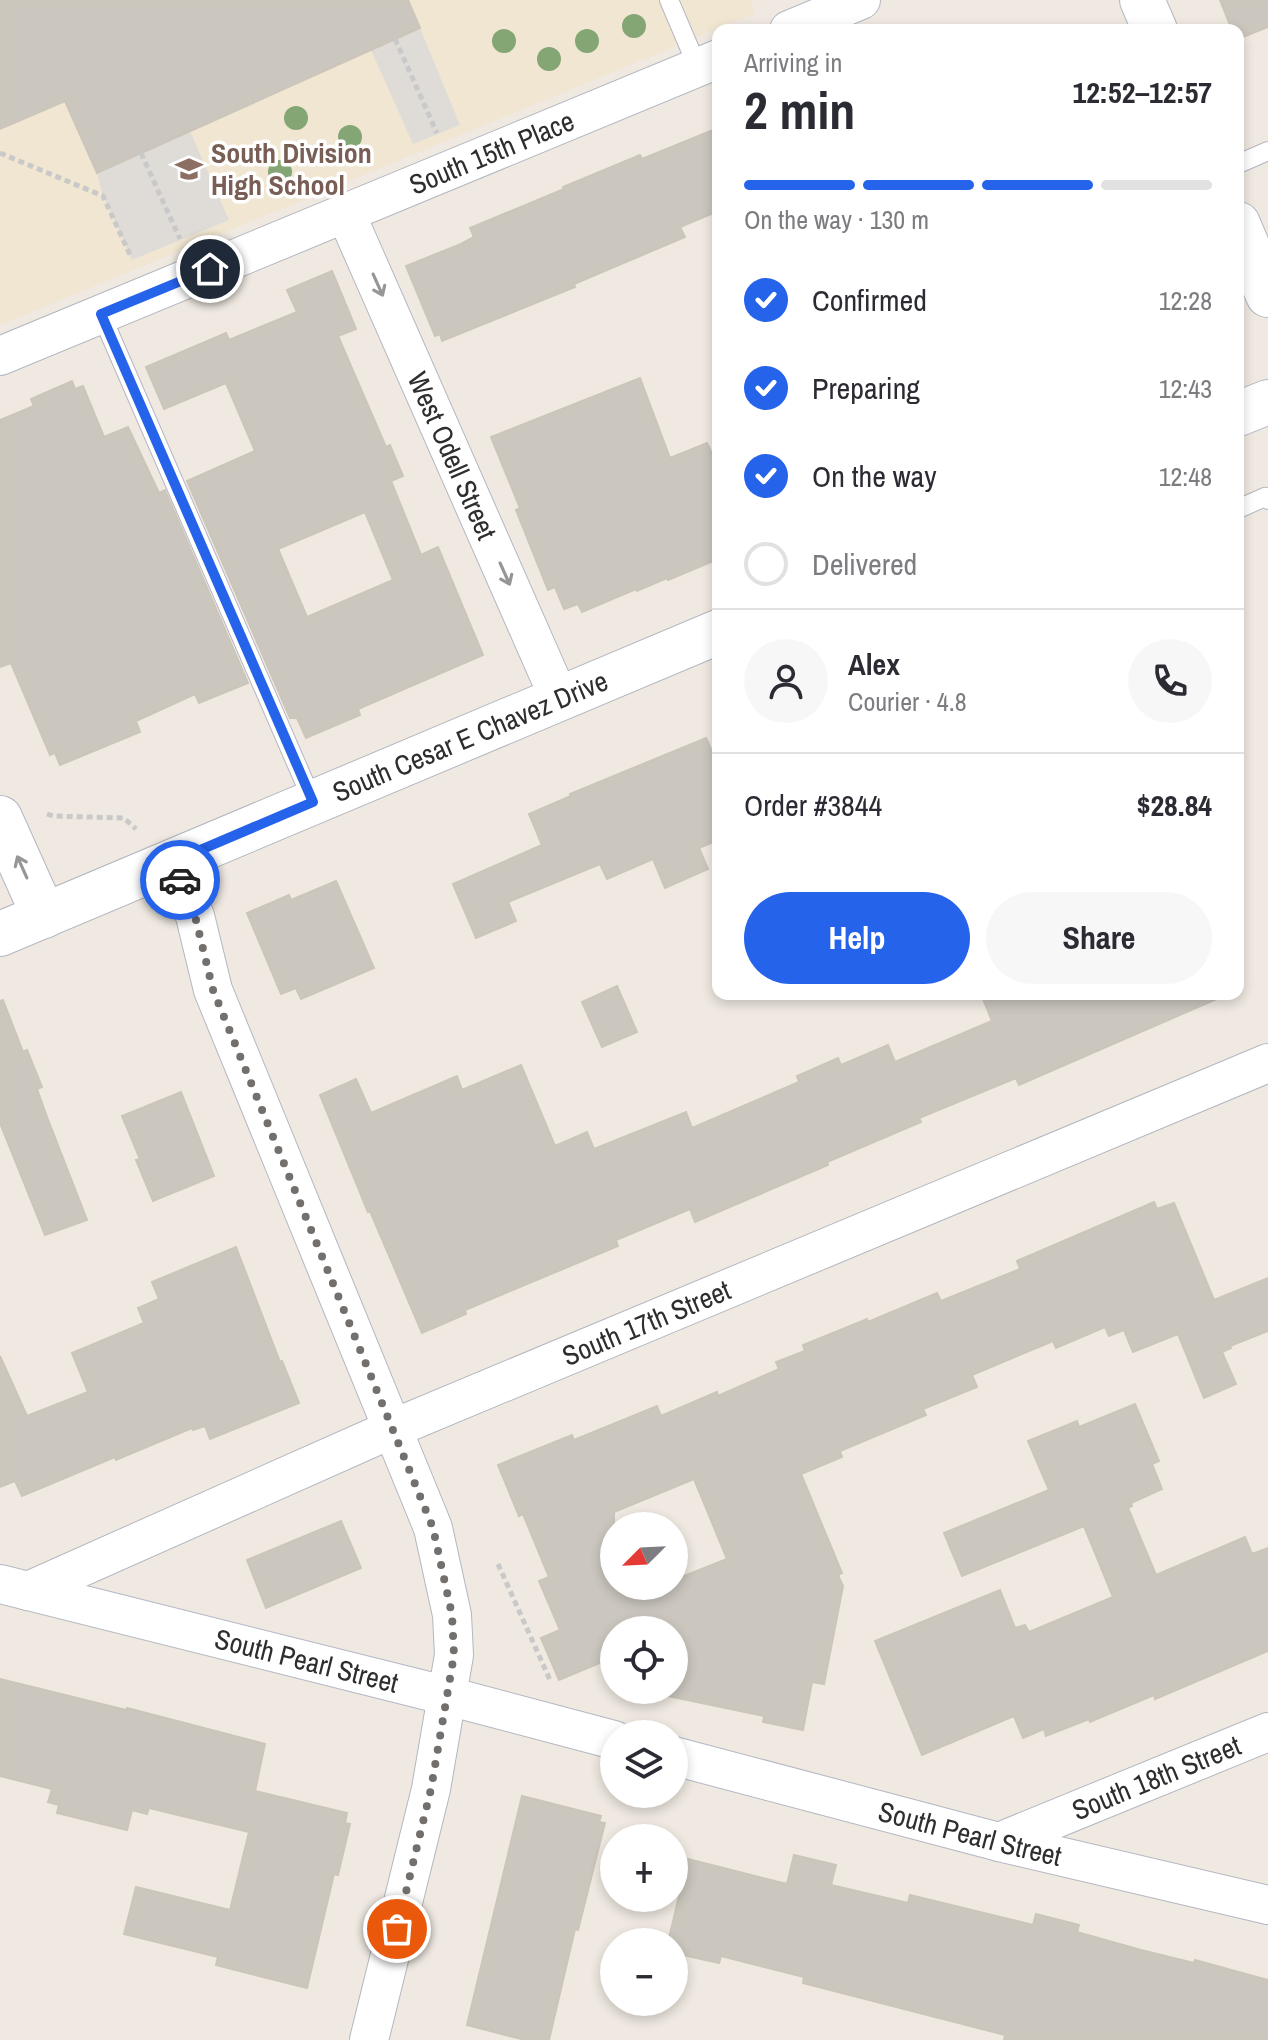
<!DOCTYPE html>
<meta charset="utf-8">
<style>
body{margin:0;font-family:"Archivo Narrow",sans-serif;background:#f7f7f7;color:#2b2b33;height:100vh;display:flex;flex-direction:column;font-size:30px;white-space:nowrap}
*{box-sizing:border-box;margin:0}
p{font-size:26px;color:#7c7c81}
.icon{flex:none;width:44px;height:44px;fill:none;stroke:currentColor;stroke-width:2;stroke-linecap:round;stroke-linejoin:round}
.map{position:relative;flex:1;overflow:hidden}
.side{position:absolute;left:712px;top:24px;width:532px;height:976px;display:flex;flex-direction:column;background:#fff;border-radius:16px;box-shadow:0 4px 12px #0003}
.side>*{flex:none}
.needle{width:52px;rotate:246deg}
.controls{position:absolute;left:600px;top:1512px;display:grid;gap:16px}
.controls a{display:grid;place-items:center;width:88px;height:88px;border-radius:50%;background:#fff;box-shadow:0 4px 12px #0003;font-size:40px}
.pin{position:absolute;display:grid;place-items:center;width:68px;height:68px;color:#fff;margin:-34px;border:4px solid #fff;border-radius:50%;box-shadow:0 2px 8px #0007}
.courier{position:absolute;display:grid;place-items:center;width:80px;height:80px;margin:-40px;border:6px solid #2563eb;border-radius:50%;background:#fff;color:#222;box-shadow:0 2px 10px #0007}
.head em{font-style:normal;font-weight:800}
.head div{display:flex;flex-direction:column-reverse}
.head{display:flex;align-items:center;justify-content:space-between;height:136px;padding:0 32px}
h1{font-size:52px;font-weight:800;line-height:60px}
.bar{display:grid;grid-template-columns:repeat(4,1fr);gap:12px 8px;align-content:center;height:96px;padding:0 32px}
.bar i{height:10px;border-radius:6px;background:#e1e1e2}
.bar .active{background:#2563eb}
.bar p{grid-column:span 4}
.line{display:flex;align-items:center;gap:20px;padding:0 32px;border-top:2px solid #e1e1e2}
.line div{flex:1}
.round{display:grid;place-items:center;flex:none;width:84px;height:84px;border-radius:42px;background:#f7f7f7}
ol{padding:0 32px;list-style:none}
li{display:flex;align-items:center;gap:24px;height:88px}
li p{margin-inline-start:auto}
li .icon{padding:8px;border-radius:50%;background:#2563eb;color:#fff;stroke-width:4}
li:last-child{color:#7c7c81}
li i{width:44px;height:44px;border:4px solid #e1e1e2;border-radius:50%}
.button{display:flex;gap:16px;margin-top:auto;padding:16px 32px}
.button a{flex:1;height:92px;border-radius:48px;background:#2563eb;color:#fff;font-size:32px;font-weight:800;line-height:92px;text-align:center}
.button a+a{background:#f7f7f7;color:#2b2b33}
.map>svg:first-child{display:block}
</style>
<div class="map">
<svg width="1268" height="2040" viewBox="0 0 1268 2040">
<rect width="100%" height="100%" fill="#efe9e1"/>
<polygon fill="#f0e6d1" points="0,0 750,0 756,13 0,325"/>
<g fill="#dfdcd8">
<polygon points="420,28 460,125 413,144 371,50"/>
<polygon points="190,131 229,220 132,260 103,196 97,173"/>
</g>
<g fill="#cbc7bf" stroke="#cbc5ba" stroke-width="2" fill-rule="evenodd">
<polygon points="0,0 408,0 420,28 97,173 65,101 0,129"/>
<polygon points="1220,0 1268,0 1268,27 1238,39 1238,30 1232,30"/>
<polygon points="718,128 718,211 680,227 685,237 574,284 575,287 442,341 440,334 435,336 406,266 461,244 474,237 470,228 564,189 563,187 640,155 642,159"/>
<path d="M332,271L356,329L338,336L386,447L390,445L403,476L391,481L421,555L438,547L483,655L358,709L360,715L306,738L297,718H290L187,481L255,451L226,383L164,409L146,367L226,333L229,340L297,312L287,290ZM365,512L393,580L307,617L278,549Z"/>
<polygon points="640,378 670,458 707,443 718,466 718,559 668,580 667,578 637,591 636,589 582,612 578,604 564,609 555,587 548,590 516,510 520,508 491,437"/>
<polygon points="72,381 75,389 83,386 104,437 128,427 159,493 165,490 248,683 199,703 195,694 136,721 140,732 60,765 55,753 50,755 11,663 0,667 0,420 34,406 31,399"/>
<polygon points="706,738 718,765 718,840 699,848 708,869 665,888 653,859 607,879 600,864 508,902 516,921 476,938 453,884 542,845 529,814 571,796 570,794"/>
<polygon points="336,881 374,968 301,999 296,988 281,994 247,913 289,895 291,900"/>
<polygon points="617,986 637,1032 602,1047 582,1002"/>
<polygon points="981,994 1228,994 1019,1085 1016,1078 919,1118 921,1122 827,1162 828,1165 695,1222 690,1209 616,1240 618,1246 465,1310 466,1314 422,1333 370,1211 368,1212 320,1095 356,1079 371,1113 457,1076 462,1090 521,1065 555,1146 587,1132 594,1149 686,1112 692,1128 799,1082 797,1076 838,1058 841,1065 888,1045 895,1062 992,1021"/>
<polygon points="3,1000 23,1052 27,1050 42,1087 37,1089 47,1117 87,1220 45,1235 0,1123 0,1001"/>
<polygon points="181,1092 214,1176 153,1201 136,1160 140,1159 122,1116"/>
<path d="M1154,1202L1157,1209L1174,1203L1214,1300L1268,1278V1331L1230,1346L1231,1348L1222,1352L1236,1384L1204,1398L1178,1334L1133,1352L1124,1330L1109,1336L1105,1327L1056,1348L1053,1341L972,1375L977,1387L923,1409L926,1415L840,1451L842,1457L801,1474L842,1573L838,1575L843,1586L824,1684L812,1682L803,1730L763,1722L764,1716L663,1695L664,1690H674V1641L676,1631L674,1632V1630H614V1657L559,1680L541,1638L560,1630L539,1581L549,1577L523,1514L519,1516L498,1465L572,1435L574,1440L657,1406L661,1416L717,1392L718,1396L779,1369L776,1362L805,1351L803,1345L867,1319L868,1322L937,1293L941,1301L1020,1269L1017,1261ZM694,1479L727,1559L674,1580V1586H614V1512Z"/>
<polygon points="236,1247 280,1362 282,1361 299,1403 210,1439 205,1426 193,1430 192,1428 116,1460 115,1457 22,1496 15,1481 0,1487 0,1356 27,1416 88,1392 72,1353 144,1323 138,1308 159,1299 152,1282"/>
<polygon points="1135,1404 1159,1461 1152,1464 1162,1489 1131,1503 1132,1506 1128,1508 1156,1575 1245,1537 1252,1554 1268,1548 1268,1651 1155,1699 1154,1695 1090,1722 1089,1719 1046,1736 1044,1729 1023,1738 1014,1716 922,1755 875,1641 1000,1590 1015,1628 1025,1625 1029,1632 1113,1597 1084,1526 962,1576 944,1533 1049,1490 1028,1441 1077,1421 1079,1427"/>
<polygon points="341,1521 361,1568 266,1608 247,1560"/>
<polygon points="0,1679 126,1710 127,1708 265,1744 255,1791 347,1813 345,1823 350,1824 338,1875 334,1874 307,1988 216,1965 218,1957 124,1934 136,1887 230,1910 249,1832 149,1808 147,1814 132,1810 127,1830 57,1813 59,1805 48,1802 52,1789 0,1776"/>
<polygon points="522,1796 601,1816 599,1822 605,1823 578,1930 575,1929 549,2040 525,2040 467,2025"/>
<polygon points="794,1855 836,1865 831,1885 908,1903 910,1895 1033,1925 1036,1914 1079,1925 1077,1932 1141,1950 1194,1963 1195,1960 1268,1980 1268,2040 1004,2040 1005,2035 803,1983 804,1977 721,1956 719,1963 674,1953 674,1942 668,1942 688,1859 787,1884"/>
</g>
<g fill="none" stroke-linecap="round" stroke-linejoin="round">
<g stroke="#b4b7c1" stroke-width="20">
<g id="service">
<polyline points="669,0 698,68"/>
<polyline points="1238,164 1268,151"/>
<polyline points="101,314 313,802"/>
<polyline points="1238,509 1265,497 1268,500"/>
</g>
</g>
<g stroke="#b4b7c1" stroke-width="40">
<g id="minor">
<polyline points="789,30 861,0"/>
<path id="s1" d="M346,214L559,698"/>
<path id="s2" d="M0,356L718,59"/>
<polyline points="172,862 195,916 213,990 433,1528 452,1615 454,1655 431,1789 369,2040"/>
<path id="s3" d="M0,1584L448,1696L614,1740"/>
<path id="s4" d="M28,1591L392,1429L1268,1063"/>
<path id="s5" d="M674,1756L999,1842L1268,1905"/>
<path id="s6" d="M999,1842L1268,1732"/>
</g>
</g>
<g stroke="#b4b7c1" stroke-width="46">
<g id="tertiary">
<polyline points="1142,0 1155,30"/>
<polyline points="1238,224 1268,295"/>
<polyline points="0,818 44,916"/>
</g>
</g>
<g stroke="#b4b7c1" stroke-width="46">
<g id="secondary">
<polyline points="1238,414 1268,402"/>
<path id="s7" d="M0,934L718,632"/>
</g>
</g>
<g stroke="#c9c9c9" stroke-width="5" stroke-dasharray="6 4" stroke-linecap="butt">
<polyline points="395,39 437,133"/>
<polyline points="0,153 103,196 131,257"/>
<polyline points="141,153 180,239"/>
<polyline points="47,814 53,816 124,818 136,829"/>
<polyline points="498,1564 550,1680"/>
</g>
<use href="#service" stroke="#fff" stroke-width="18"/>
<use href="#minor" stroke="#fff" stroke-width="38"/>
<use href="#tertiary" stroke="#fff" stroke-width="44"/>
<use href="#secondary" stroke="#fff" stroke-width="44"/>
</g>
<g fill="#84a574">
<circle cx="634" cy="26" r="12"/>
<circle cx="504" cy="41" r="12"/>
<circle cx="587" cy="41" r="12"/>
<circle cx="549" cy="59" r="12"/>
<circle cx="296" cy="118" r="12"/>
<circle cx="350" cy="137" r="12"/>
<circle cx="280" cy="172" r="12"/>
</g>
<defs><path id="oneway-shaft" d="M-6 0H5M1.5-3L5.5 0L1.5 3" fill="none" stroke-width="1.6" stroke-linecap="round" stroke-linejoin="round" transform="scale(2)"/></defs>
<g stroke="#969696">
<use href="#oneway-shaft" transform="translate(378 285) rotate(66)"/>
<use href="#oneway-shaft" transform="translate(505 574) rotate(66)"/>
<use href="#oneway-shaft" transform="translate(22 867) rotate(-114)"/>
</g>
<g fill="none" stroke-linecap="round" stroke-linejoin="round">
<polyline stroke="#726f6d" stroke-width="8" stroke-dasharray="0 14.4" points="180,880 195,916 213,990 433,1528 452,1615 454,1655 431,1789 397,1929"/>
<polyline stroke="#2563eb" stroke-width="10" points="180,880 172,862 313,802 101,314 210,269"/>
</g>
<defs>
<g id="school-bare" transform="scale(2.16)"><path d="M0-5L7-2L0 1L-7-2ZM-4 1L0 2.5L4 1V4Q0 6-4 4Z" fill="#8d6e63" stroke="#fff" stroke-width="2.5" paint-order="stroke"/></g>
</defs>
<g fill-rule="evenodd">
<use href="#school-bare" x="189" y="169"/>
</g>
<g text-anchor="middle" dominant-baseline="central" stroke-width="7" stroke-linejoin="round" paint-order="stroke">
<g font-size="28" font-weight="bold" fill="#785e54" stroke="#fff" text-anchor="start">
<text x="211" y="153">South Division<tspan x="211" dy="32">High School</tspan></text>
</g>
<g font-size="28" fill="#2e2e2e" stroke="#fff">
<text stroke="none"><textPath href="#s2" startOffset="532">South 15th Place</textPath></text>
<text stroke="none"><textPath href="#s1" startOffset="264">West Odell Street</textPath></text>
<text stroke="none"><textPath href="#s7" startOffset="510">South Cesar E Chavez Drive</textPath></text>
<text stroke="none"><textPath href="#s4" startOffset="674">South 17th Street</textPath></text>
<text stroke="none"><textPath href="#s3" startOffset="316">South Pearl Street</textPath></text>
<text stroke="none"><textPath href="#s6" startOffset="170">South 18th Street</textPath></text>
<text stroke="none"><textPath href="#s5" startOffset="306">South Pearl Street</textPath></text>
</g>
</g>
</svg>
<div class="controls">
<a><svg class="needle" viewBox="-14 -14 28 28"><path d="M0-13l5 13h-10z" fill="#e53935"/><path d="M0 13l5-13h-10z" fill="#7c7c81"/></svg></a>
<a><svg class="icon" aria-label="locate" viewBox="0 0 24 24"><circle cx="12" cy="12" r="6"/><path d="M12 2v4M12 18v4M2 12h4M18 12h4"/></svg></a>
<a><svg class="icon" aria-label="layers" viewBox="0 0 24 24"><path d="M12 4l9 5-9 5-9-5zM3 14l9 5 9-5"/></svg></a>
<a>+</a>
<a>−</a>
</div>
<div class="pin" style="left:397px;top:1929px;background:#ea580c"><svg class="icon" aria-label="bag" viewBox="0 0 24 24"><path d="M5 8h14l-1 12H6zM9 8a3 3 0 0 1 6 0"/></svg></div>
<div class="pin" style="left:210px;top:269px;background:#1f2937"><svg class="icon" aria-label="home" viewBox="0 0 24 24"><path d="M3 11l9-7 9 7M6 9v11h12V9"/></svg></div>
<div class="courier" style="left:180px;top:880px"><svg class="icon" aria-label="car" viewBox="0 0 24 24"><path d="M5 17H2v-5l4-1 3-4h7l3 4 3 1v5h-3M9 17h6M6 11h13"/><circle cx="7" cy="17" r="2"/><circle cx="17" cy="17" r="2"/></svg></div>
<section class="side">
<div class="head"><div><h1>2 min</h1><p>Arriving in</p></div><em>12:52–12:57</em></div>
<div class="bar"><i class="active"></i><i class="active"></i><i class="active"></i><i></i><p>On the way · 130 m</p></div>
<ol>
<li><svg class="icon" aria-label="check" viewBox="0 0 24 24"><path d="M5 12l5 5 9-10"/></svg>Confirmed<p>12:28</p></li>
<li><svg class="icon" aria-label="check" viewBox="0 0 24 24"><path d="M5 12l5 5 9-10"/></svg>Preparing<p>12:43</p></li>
<li><svg class="icon" aria-label="check" viewBox="0 0 24 24"><path d="M5 12l5 5 9-10"/></svg>On the way<p>12:48</p></li>
<li><i></i>Delivered</li>
</ol>
<div class="line" style="height:144px"><a class="round"><svg class="icon" aria-label="person" viewBox="0 0 24 24"><circle cx="12" cy="8" r="4"/><path d="M4 21q1-7 8-7t8 7"/></svg></a><div><b>Alex</b><p>Courier · 4.8</p></div><a class="round"><svg class="icon" aria-label="phone" viewBox="0 0 24 24"><path d="M5 4h4l2 5-3 2q2 4 5 5l2-3 5 2v4C11 20 4 13 5 4z"/></svg></a></div>
<div class="line" style="height:104px"><div>Order #3844</div><b>$28.84</b></div>
<div class="button"><a>Help</a><a>Share</a></div>
</section>
</div>
